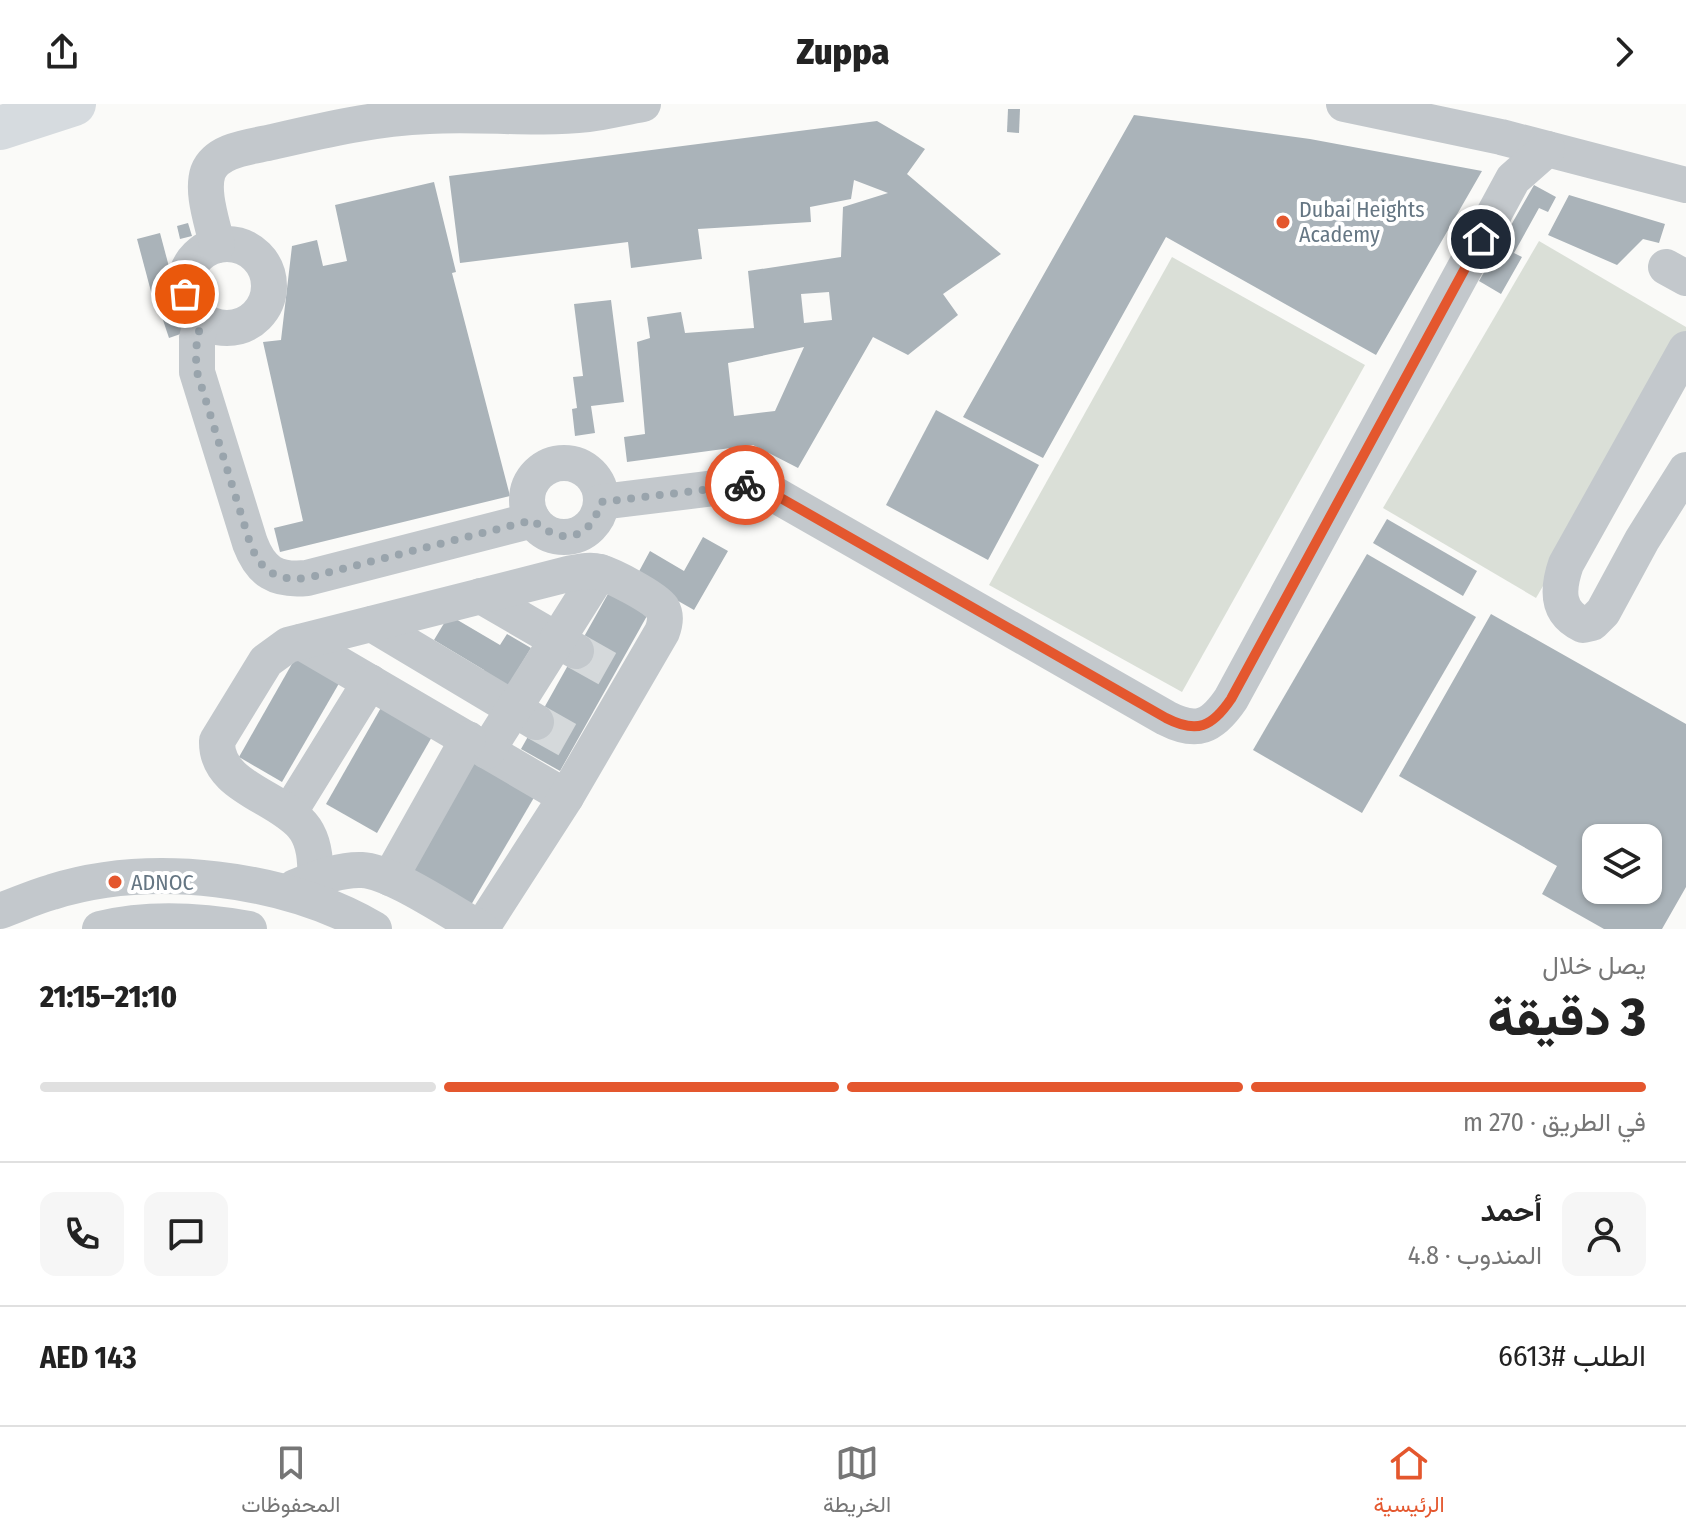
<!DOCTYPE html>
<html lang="ar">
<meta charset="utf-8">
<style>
body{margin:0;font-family:"Fira Sans Condensed",Vazirmatn,sans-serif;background:#f6f6f6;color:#222;direction:rtl;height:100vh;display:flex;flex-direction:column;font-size:30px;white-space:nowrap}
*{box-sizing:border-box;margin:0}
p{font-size:26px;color:#767676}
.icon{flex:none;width:44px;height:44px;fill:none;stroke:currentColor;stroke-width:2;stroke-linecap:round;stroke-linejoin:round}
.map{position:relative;height:825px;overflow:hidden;direction:ltr}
.sheet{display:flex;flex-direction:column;background:#fff;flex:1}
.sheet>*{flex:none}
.controls{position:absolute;left:1582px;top:720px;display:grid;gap:16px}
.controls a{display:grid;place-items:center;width:80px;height:80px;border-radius:16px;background:#fff;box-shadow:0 2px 6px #0004;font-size:40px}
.pin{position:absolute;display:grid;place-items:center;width:68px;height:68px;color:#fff;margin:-34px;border:4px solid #fff;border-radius:50%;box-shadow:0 2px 8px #0007}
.courier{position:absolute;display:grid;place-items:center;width:80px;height:80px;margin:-40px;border:6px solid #e4572e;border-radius:50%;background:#fff;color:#222;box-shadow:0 2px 10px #0007}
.summary em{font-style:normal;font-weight:800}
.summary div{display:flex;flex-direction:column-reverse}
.summary{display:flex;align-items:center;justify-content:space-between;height:136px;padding:0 40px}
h1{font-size:52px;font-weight:800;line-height:60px}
.bar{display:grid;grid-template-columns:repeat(4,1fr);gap:12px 8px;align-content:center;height:96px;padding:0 40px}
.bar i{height:10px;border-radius:6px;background:#e0e0e0}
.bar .current{background:#e4572e}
.bar p{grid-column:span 4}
.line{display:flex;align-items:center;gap:20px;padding:0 40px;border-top:2px solid #e0e0e0}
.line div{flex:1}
.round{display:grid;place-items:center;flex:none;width:84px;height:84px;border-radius:16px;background:#f6f6f6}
header{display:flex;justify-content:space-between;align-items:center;height:104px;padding:0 40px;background:#fff;font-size:36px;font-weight:800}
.menu{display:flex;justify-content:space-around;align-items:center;height:112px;border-top:2px solid #e0e0e0;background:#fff;font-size:22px;color:#767676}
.menu a{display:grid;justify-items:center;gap:4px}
.menu .current{color:#e4572e}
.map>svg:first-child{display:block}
</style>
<header><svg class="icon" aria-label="forward" viewBox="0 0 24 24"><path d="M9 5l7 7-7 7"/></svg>Zuppa<svg class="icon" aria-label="share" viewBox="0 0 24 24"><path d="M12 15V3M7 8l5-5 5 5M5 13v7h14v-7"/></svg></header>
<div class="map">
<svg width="1686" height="825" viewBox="0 0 1686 825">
<rect width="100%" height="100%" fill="#fafaf8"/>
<g fill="#dadfd7">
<polygon points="1539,137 1686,223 1686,238 1536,494 1383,404"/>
<polygon points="1172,153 1365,261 1182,588 989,481"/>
</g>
<g fill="#aab3b9" fill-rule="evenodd">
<polygon points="1008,5 1020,5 1019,29 1007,28"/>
<polygon points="1134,11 1310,35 1482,67 1376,251 1166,133 1043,354 963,313"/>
<path d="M877,17L925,45L907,70L1001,150L943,190L958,211L908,251L873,233L798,364L753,341L627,358L624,333L645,330L637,238L650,234L647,213L681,208L685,229L754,224L748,167L841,153L843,103L888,89L854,76L851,95L810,103L811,118L698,125L702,155L631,164L628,138L460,159L449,72ZM829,188L832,216L804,219L801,190ZM804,243L775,307L734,312L728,259Z"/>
<polygon points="434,78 456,168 452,169 510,392 280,448 274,424 303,417 263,238 281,236 292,142 317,136 323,162 347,157 335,101"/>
<polygon points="1534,81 1556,93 1548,108 1539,104 1514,149 1522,153 1501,190 1479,177"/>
<polygon points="1569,91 1665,120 1659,139 1643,135 1617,161 1548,131"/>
<polygon points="188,119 192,132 180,135 177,122"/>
<polygon points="160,129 176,189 153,195 137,135"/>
<polygon points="611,196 624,298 591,302 595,329 575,332 572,305 577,304 573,273 583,272 574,200"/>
<polygon points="182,206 189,227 169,234 162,213"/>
<polygon points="936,306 1039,361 988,456 886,401"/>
<polygon points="1387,415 1477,467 1463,492 1373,439"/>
<polygon points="703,433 728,447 694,506 636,473 650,447 684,467"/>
<polygon points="1367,450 1476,513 1362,709 1253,646"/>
<polygon points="613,481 652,503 560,667 521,645"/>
<path d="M1491,510L1686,620V783L1662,825H1604L1542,790L1557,762L1399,672ZM1596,734H1648V786H1596Z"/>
<polygon points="449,511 500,541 507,530 531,544 503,590 479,576 484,566 434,536"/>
<polygon points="297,551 341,576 282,678 239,653"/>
<polygon points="382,602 433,631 377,729 326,700"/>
<polygon points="478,649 539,685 471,801 409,765"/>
</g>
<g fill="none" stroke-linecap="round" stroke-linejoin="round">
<g stroke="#d5d9db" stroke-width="36" stroke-dasharray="36 18" stroke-linecap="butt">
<polyline points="576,547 615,569"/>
<polyline points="536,618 575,640"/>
</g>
<g stroke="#c3c8cc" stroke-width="36">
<polyline points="1344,0 1501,33 1686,81"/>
<circle cx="227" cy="182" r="42"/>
<path d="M217,141C213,120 201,89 208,68C217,45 251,43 272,38C324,26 375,14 429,12C482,9 535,16 588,10C606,8 625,3 643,0"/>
<polyline points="1666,163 1686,174"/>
<path d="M202,217L197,234V268L250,439C261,468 276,477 307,474L533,416"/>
<path d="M1686,245L1566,460C1557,486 1556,508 1583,521L1592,519L1603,508L1642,436L1686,366"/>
<circle cx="564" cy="396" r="37"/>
<path d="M601,398L739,381L756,382L772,389L1166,614C1197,630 1212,623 1231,595L1513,75L1547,45"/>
<polyline points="481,492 576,547"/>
<polyline points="372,520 536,618"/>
<polyline points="301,538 566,693"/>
<polyline points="487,647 600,468"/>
<polyline points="289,709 370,578"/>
<polyline points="390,774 468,635"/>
<path d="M315,775C316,757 315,736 302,721C276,691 216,683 217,637L266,557L288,541L568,470C579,468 589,465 600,468C613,472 654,493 662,504C667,512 665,520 662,528L566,693L481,825"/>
<path d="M295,783C316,775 339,765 362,766C391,767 453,810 481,825"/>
<path d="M0,807C17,801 34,793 52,788C151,757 285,773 374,825"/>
<path d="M100,825C149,813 199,816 249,825"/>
</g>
<polyline stroke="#d6dbdf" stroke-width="44" points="0,24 74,0"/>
</g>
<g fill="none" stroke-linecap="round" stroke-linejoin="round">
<path stroke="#99a4ac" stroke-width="8" stroke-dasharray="0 14.4" d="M185,190L191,206L202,217C196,235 195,250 197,268L250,439C261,468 276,477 307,474L533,416C562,443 590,436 601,398L745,381"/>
<path stroke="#e4572e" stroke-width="10" d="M745,381L756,382L772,389L1166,614C1197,630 1212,623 1231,595L1481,135"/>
</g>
<g fill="#e4572e" stroke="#fff" stroke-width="3">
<circle cx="1283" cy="118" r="8"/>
<circle cx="115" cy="778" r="8"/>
</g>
<g text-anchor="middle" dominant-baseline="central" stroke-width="8" stroke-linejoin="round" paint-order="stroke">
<g font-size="22" fill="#657683" stroke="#fff" text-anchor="start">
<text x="1299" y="105">Dubai Heights<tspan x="1299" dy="25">Academy</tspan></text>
<text x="131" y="778">ADNOC</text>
</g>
</g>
</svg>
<div class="controls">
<a><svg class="icon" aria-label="layers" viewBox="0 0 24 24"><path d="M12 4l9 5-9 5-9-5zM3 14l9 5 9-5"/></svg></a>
</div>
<div class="pin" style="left:185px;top:190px;background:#ea580c"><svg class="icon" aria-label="bag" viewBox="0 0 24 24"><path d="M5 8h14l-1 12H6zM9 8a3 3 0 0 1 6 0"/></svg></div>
<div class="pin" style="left:1481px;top:135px;background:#1f2937"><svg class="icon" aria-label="home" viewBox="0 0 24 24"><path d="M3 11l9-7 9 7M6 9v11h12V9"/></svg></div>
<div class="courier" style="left:745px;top:381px"><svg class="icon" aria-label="bike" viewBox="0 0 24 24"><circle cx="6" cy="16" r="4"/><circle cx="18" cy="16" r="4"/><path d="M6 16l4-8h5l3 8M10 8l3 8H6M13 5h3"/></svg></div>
</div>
<section class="sheet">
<div class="summary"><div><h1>3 دقيقة</h1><p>يصل خلال</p></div><em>21:10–21:15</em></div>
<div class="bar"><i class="current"></i><i class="current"></i><i class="current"></i><i></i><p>في الطريق · 270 m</p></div>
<div class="line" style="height:144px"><a class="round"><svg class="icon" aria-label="person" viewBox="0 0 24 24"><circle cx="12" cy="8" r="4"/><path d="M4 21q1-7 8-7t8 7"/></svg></a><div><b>أحمد</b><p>المندوب · 4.8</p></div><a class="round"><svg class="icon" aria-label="chat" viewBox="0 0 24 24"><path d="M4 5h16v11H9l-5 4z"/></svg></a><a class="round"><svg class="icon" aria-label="phone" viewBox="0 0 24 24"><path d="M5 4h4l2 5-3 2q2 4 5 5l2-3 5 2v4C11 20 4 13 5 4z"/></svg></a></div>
<div class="line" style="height:104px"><div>الطلب #6613</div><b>AED 143</b></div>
</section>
<nav class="menu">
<a class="current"><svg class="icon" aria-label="home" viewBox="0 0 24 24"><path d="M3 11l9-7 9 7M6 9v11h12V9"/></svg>الرئيسية</a>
<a><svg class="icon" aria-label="map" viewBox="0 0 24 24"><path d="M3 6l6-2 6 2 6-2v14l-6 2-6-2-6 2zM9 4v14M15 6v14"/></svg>الخريطة</a>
<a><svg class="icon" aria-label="saved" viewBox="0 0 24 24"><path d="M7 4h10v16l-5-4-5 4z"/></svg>المحفوظات</a>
</nav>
